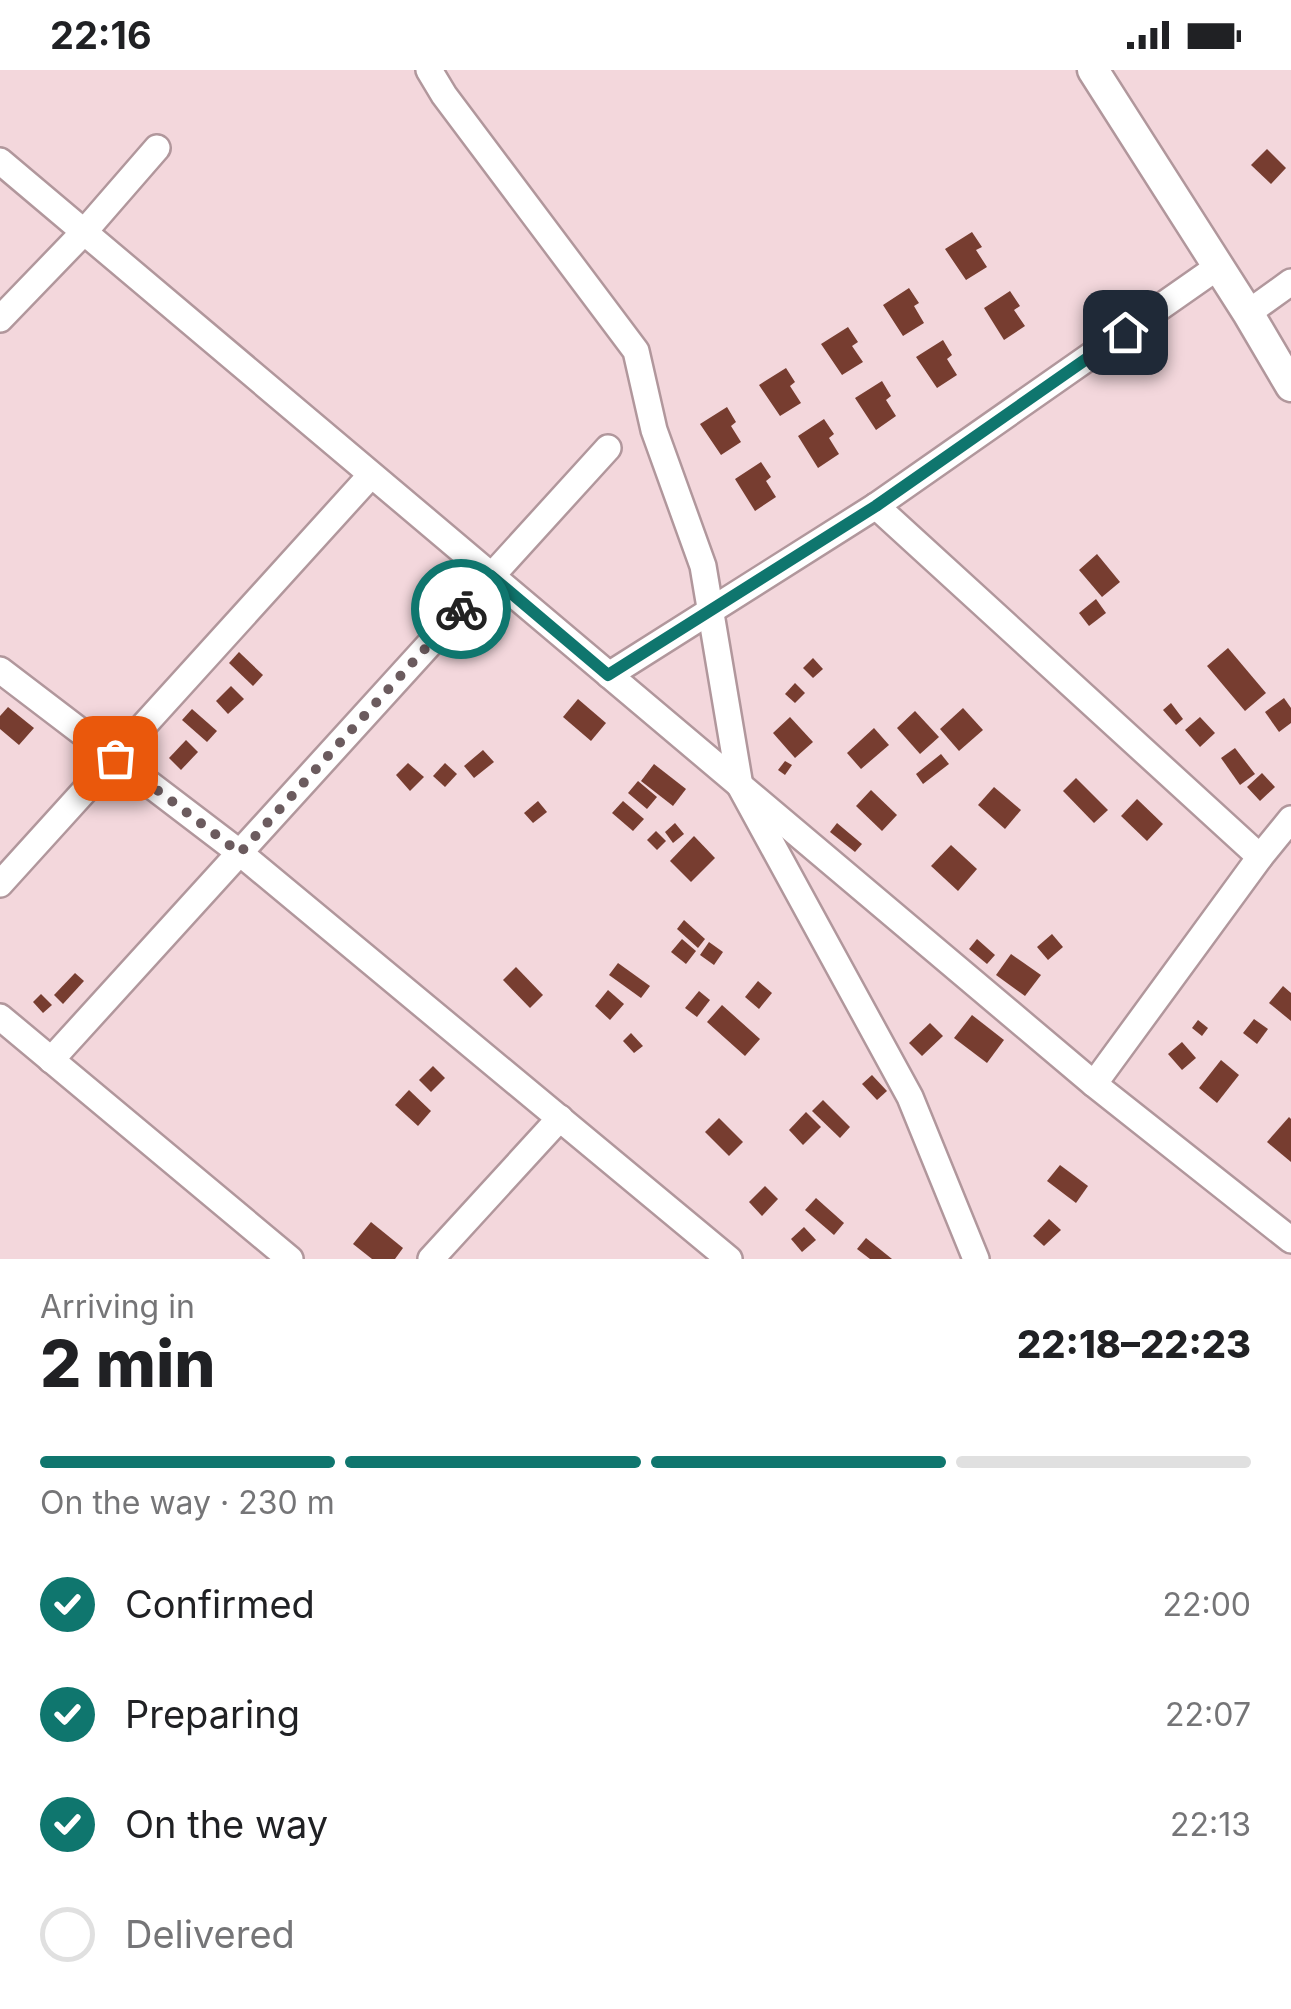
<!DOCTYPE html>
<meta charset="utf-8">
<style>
body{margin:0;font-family:Inter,sans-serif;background:#f2f2f2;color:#202124;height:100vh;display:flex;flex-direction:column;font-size:38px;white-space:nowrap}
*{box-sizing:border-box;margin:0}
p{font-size:32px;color:#757577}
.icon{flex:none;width:55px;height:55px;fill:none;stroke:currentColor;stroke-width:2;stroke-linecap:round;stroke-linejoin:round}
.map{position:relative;height:1189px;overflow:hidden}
.side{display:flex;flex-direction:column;background:#fff;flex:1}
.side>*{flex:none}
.pin{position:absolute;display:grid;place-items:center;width:85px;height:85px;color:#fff;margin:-42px;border-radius:20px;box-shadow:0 5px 15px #0006}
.courier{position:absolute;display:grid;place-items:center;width:100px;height:100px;margin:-50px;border:8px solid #0f766e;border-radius:50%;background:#fff;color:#222;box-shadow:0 2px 12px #0007}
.headline em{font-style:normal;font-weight:800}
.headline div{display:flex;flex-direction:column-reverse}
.headline{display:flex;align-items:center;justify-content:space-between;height:170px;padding:0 40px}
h1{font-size:65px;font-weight:800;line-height:75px}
.bar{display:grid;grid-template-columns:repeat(4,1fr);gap:15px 10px;align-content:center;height:120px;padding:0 40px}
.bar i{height:12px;border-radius:8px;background:#e0e0e0}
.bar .active{background:#0f766e}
.bar p{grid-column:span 4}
ol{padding:0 40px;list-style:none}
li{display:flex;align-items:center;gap:30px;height:110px}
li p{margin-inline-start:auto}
li .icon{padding:10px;border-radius:50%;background:#0f766e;color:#fff;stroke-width:4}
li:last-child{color:#757577}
li i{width:55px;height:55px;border:5px solid #e0e0e0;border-radius:50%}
.status{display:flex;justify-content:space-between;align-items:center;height:70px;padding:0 50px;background:#fff;direction:ltr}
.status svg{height:28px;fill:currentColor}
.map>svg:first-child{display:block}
</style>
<div class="status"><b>22:16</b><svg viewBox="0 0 49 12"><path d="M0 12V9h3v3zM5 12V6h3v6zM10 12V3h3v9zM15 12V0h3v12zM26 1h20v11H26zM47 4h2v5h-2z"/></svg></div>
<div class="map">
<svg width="1291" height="1189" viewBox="0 0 1291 1189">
<rect width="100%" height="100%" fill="#f3d7dc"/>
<g fill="#773d30">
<polygon points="1267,79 1286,98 1271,114 1251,95"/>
<polygon points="972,162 982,177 976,180 987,197 966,210 945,179"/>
<polygon points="909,218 919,233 914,236 924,253 903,266 883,235"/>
<polygon points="1010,221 1020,236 1014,240 1025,256 1004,270 984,238"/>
<polygon points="848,257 858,272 852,276 863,292 842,305 821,274"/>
<polygon points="943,270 952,285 947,289 957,305 937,318 916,287"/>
<polygon points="786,298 795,312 790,316 801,333 780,346 759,315"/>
<polygon points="882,311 891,326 886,330 896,346 876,360 855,328"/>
<polygon points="727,337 736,352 731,356 741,372 721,385 700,354"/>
<polygon points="824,349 834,364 829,368 839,384 818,398 798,366"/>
<polygon points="761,392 771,407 766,411 776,427 755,441 735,409"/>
<polygon points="1097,484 1120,512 1102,527 1079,500"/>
<polygon points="1096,529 1106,543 1089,556 1079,543"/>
<polygon points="1228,578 1266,623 1245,641 1207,596"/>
<polygon points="239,582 263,605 253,616 229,593"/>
<polygon points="813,588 823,599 813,608 803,598"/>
<polygon points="795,613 805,623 795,633 785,624"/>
<polygon points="231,616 244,629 228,644 216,631"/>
<polygon points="1284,628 1291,638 1291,653 1279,662 1265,642"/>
<polygon points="578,629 606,653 591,671 563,647"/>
<polygon points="1171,633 1183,649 1176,655 1163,640"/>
<polygon points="8,637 34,658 19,675 0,659 0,646"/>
<polygon points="963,638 983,660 959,681 940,659"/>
<polygon points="192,639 217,661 207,672 182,650"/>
<polygon points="915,641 939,667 920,684 897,658"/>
<polygon points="790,647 813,672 795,688 773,663"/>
<polygon points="1200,647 1215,663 1200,677 1185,660"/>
<polygon points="874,658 889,675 861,699 847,683"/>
<polygon points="186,670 198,682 181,700 169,688"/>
<polygon points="1235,678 1255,704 1240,715 1221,688"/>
<polygon points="483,680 494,692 474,708 464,696"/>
<polygon points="941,684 949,694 923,714 916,704"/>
<polygon points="785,691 792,695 785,705 778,700"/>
<polygon points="408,693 424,707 410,721 396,705"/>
<polygon points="445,693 457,704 445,717 433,706"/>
<polygon points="654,694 686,719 673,736 641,711"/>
<polygon points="1262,703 1275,717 1260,731 1247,717"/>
<polygon points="1076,708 1108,740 1094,753 1063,721"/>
<polygon points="638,711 657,727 647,739 628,723"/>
<polygon points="994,717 1021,740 1005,759 978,735"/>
<polygon points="871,720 897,745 882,761 856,736"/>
<polygon points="1137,729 1163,754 1147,771 1121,746"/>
<polygon points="538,731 547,742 533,753 524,743"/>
<polygon points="623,731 644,749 633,761 612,743"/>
<polygon points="675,753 684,764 673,773 665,762"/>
<polygon points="837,753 862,774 855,782 830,762"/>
<polygon points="656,761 666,771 657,780 647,770"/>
<polygon points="694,766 715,788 691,812 670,791"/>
<polygon points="951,775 977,799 958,821 931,796"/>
<polygon points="684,850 705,869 698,878 677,859"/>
<polygon points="1052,864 1063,877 1048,890 1037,877"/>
<polygon points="682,869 696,881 686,894 671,882"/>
<polygon points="977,869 995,885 987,894 969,879"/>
<polygon points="709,872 723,882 714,895 700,885"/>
<polygon points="1011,884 1041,905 1025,926 996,905"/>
<polygon points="618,893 650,916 641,928 609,905"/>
<polygon points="516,897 543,925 530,938 503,910"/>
<polygon points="75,903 84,911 63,934 54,925"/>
<polygon points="758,911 772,923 759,939 745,927"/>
<polygon points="1283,916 1291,923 1291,951 1269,933"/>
<polygon points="608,920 624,934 610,950 595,936"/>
<polygon points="699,921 710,930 697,947 685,938"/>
<polygon points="41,924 52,935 43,943 33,932"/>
<polygon points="722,935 760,969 745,986 707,952"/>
<polygon points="972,945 1004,970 987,993 954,968"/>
<polygon points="1254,949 1268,959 1257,974 1243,963"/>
<polygon points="1198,950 1208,958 1202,966 1192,958"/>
<polygon points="930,953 943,966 922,986 909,973"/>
<polygon points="631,963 643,976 634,983 623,971"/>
<polygon points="1182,972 1196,988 1182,1000 1168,984"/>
<polygon points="1221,990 1239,1005 1217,1033 1199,1018"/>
<polygon points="433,996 445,1008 431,1022 419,1010"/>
<polygon points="872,1005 887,1021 877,1030 862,1014"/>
<polygon points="409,1020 431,1041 418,1056 395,1035"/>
<polygon points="823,1030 850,1057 840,1068 812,1041"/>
<polygon points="806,1042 821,1057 803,1075 789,1060"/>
<polygon points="1289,1047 1291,1049 1291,1092 1267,1072"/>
<polygon points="719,1048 743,1072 729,1086 705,1062"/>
<polygon points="1060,1095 1088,1116 1076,1133 1047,1111"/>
<polygon points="765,1116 778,1129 762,1146 749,1132"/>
<polygon points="816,1128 844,1153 834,1165 805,1140"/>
<polygon points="1049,1149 1061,1160 1044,1176 1033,1166"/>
<polygon points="371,1152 403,1178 395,1189 372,1189 353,1174"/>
<polygon points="804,1157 816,1170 802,1182 791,1169"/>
<polygon points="866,1168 892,1189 870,1189 857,1179"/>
</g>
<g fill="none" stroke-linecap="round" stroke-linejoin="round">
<g stroke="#b1979c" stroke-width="30">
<g id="minor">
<polyline points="429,0 444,25 636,281 654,360 703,496 740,716 910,1027 976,1189"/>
<polyline points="0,91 1094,1014 1291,1170"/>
<polyline points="1248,243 1291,212"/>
<polyline points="0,249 84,162 157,78"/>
<polyline points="876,436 1260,787"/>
<polyline points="0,600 240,783 729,1189"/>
<polyline points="609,605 876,436 1219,196"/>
<polyline points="0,814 371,405"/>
<polyline points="0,947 290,1189"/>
<polyline points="51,990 608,378"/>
<polyline points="1094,1014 1260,787 1291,749"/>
<polyline points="431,1189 560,1048"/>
</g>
</g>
<g stroke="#b1979c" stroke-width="35">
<polyline id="major" points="1093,0 1248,243 1291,316"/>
</g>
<use href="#minor" stroke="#fff" stroke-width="25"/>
<use href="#major" stroke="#fff" stroke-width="30"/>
</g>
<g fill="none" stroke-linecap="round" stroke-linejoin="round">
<polyline stroke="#6b5b5e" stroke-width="10" stroke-dasharray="0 18" points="115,688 240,783 461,539"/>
<polyline stroke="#0f766e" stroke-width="12" points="461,539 491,506 608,605 876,436 1125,262"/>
</g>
</svg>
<div class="pin" style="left:115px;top:688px;background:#ea580c"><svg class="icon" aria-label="bag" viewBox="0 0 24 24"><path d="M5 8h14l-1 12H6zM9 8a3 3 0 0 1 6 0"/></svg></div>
<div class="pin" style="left:1125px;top:262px;background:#1f2937"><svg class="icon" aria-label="home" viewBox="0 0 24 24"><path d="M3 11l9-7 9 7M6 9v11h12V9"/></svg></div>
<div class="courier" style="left:461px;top:539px"><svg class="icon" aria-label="bike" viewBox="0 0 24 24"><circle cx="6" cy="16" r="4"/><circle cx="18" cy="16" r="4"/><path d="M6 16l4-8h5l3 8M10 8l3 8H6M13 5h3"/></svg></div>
</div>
<section class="side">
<div class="headline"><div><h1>2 min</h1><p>Arriving in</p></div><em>22:18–22:23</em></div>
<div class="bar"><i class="active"></i><i class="active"></i><i class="active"></i><i></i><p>On the way · 230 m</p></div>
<ol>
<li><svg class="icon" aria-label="check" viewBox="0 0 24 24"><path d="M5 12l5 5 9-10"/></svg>Confirmed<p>22:00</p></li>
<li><svg class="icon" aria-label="check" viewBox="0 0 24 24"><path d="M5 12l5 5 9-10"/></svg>Preparing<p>22:07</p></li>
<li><svg class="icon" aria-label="check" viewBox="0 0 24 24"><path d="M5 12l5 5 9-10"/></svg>On the way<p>22:13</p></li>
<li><i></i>Delivered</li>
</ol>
</section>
